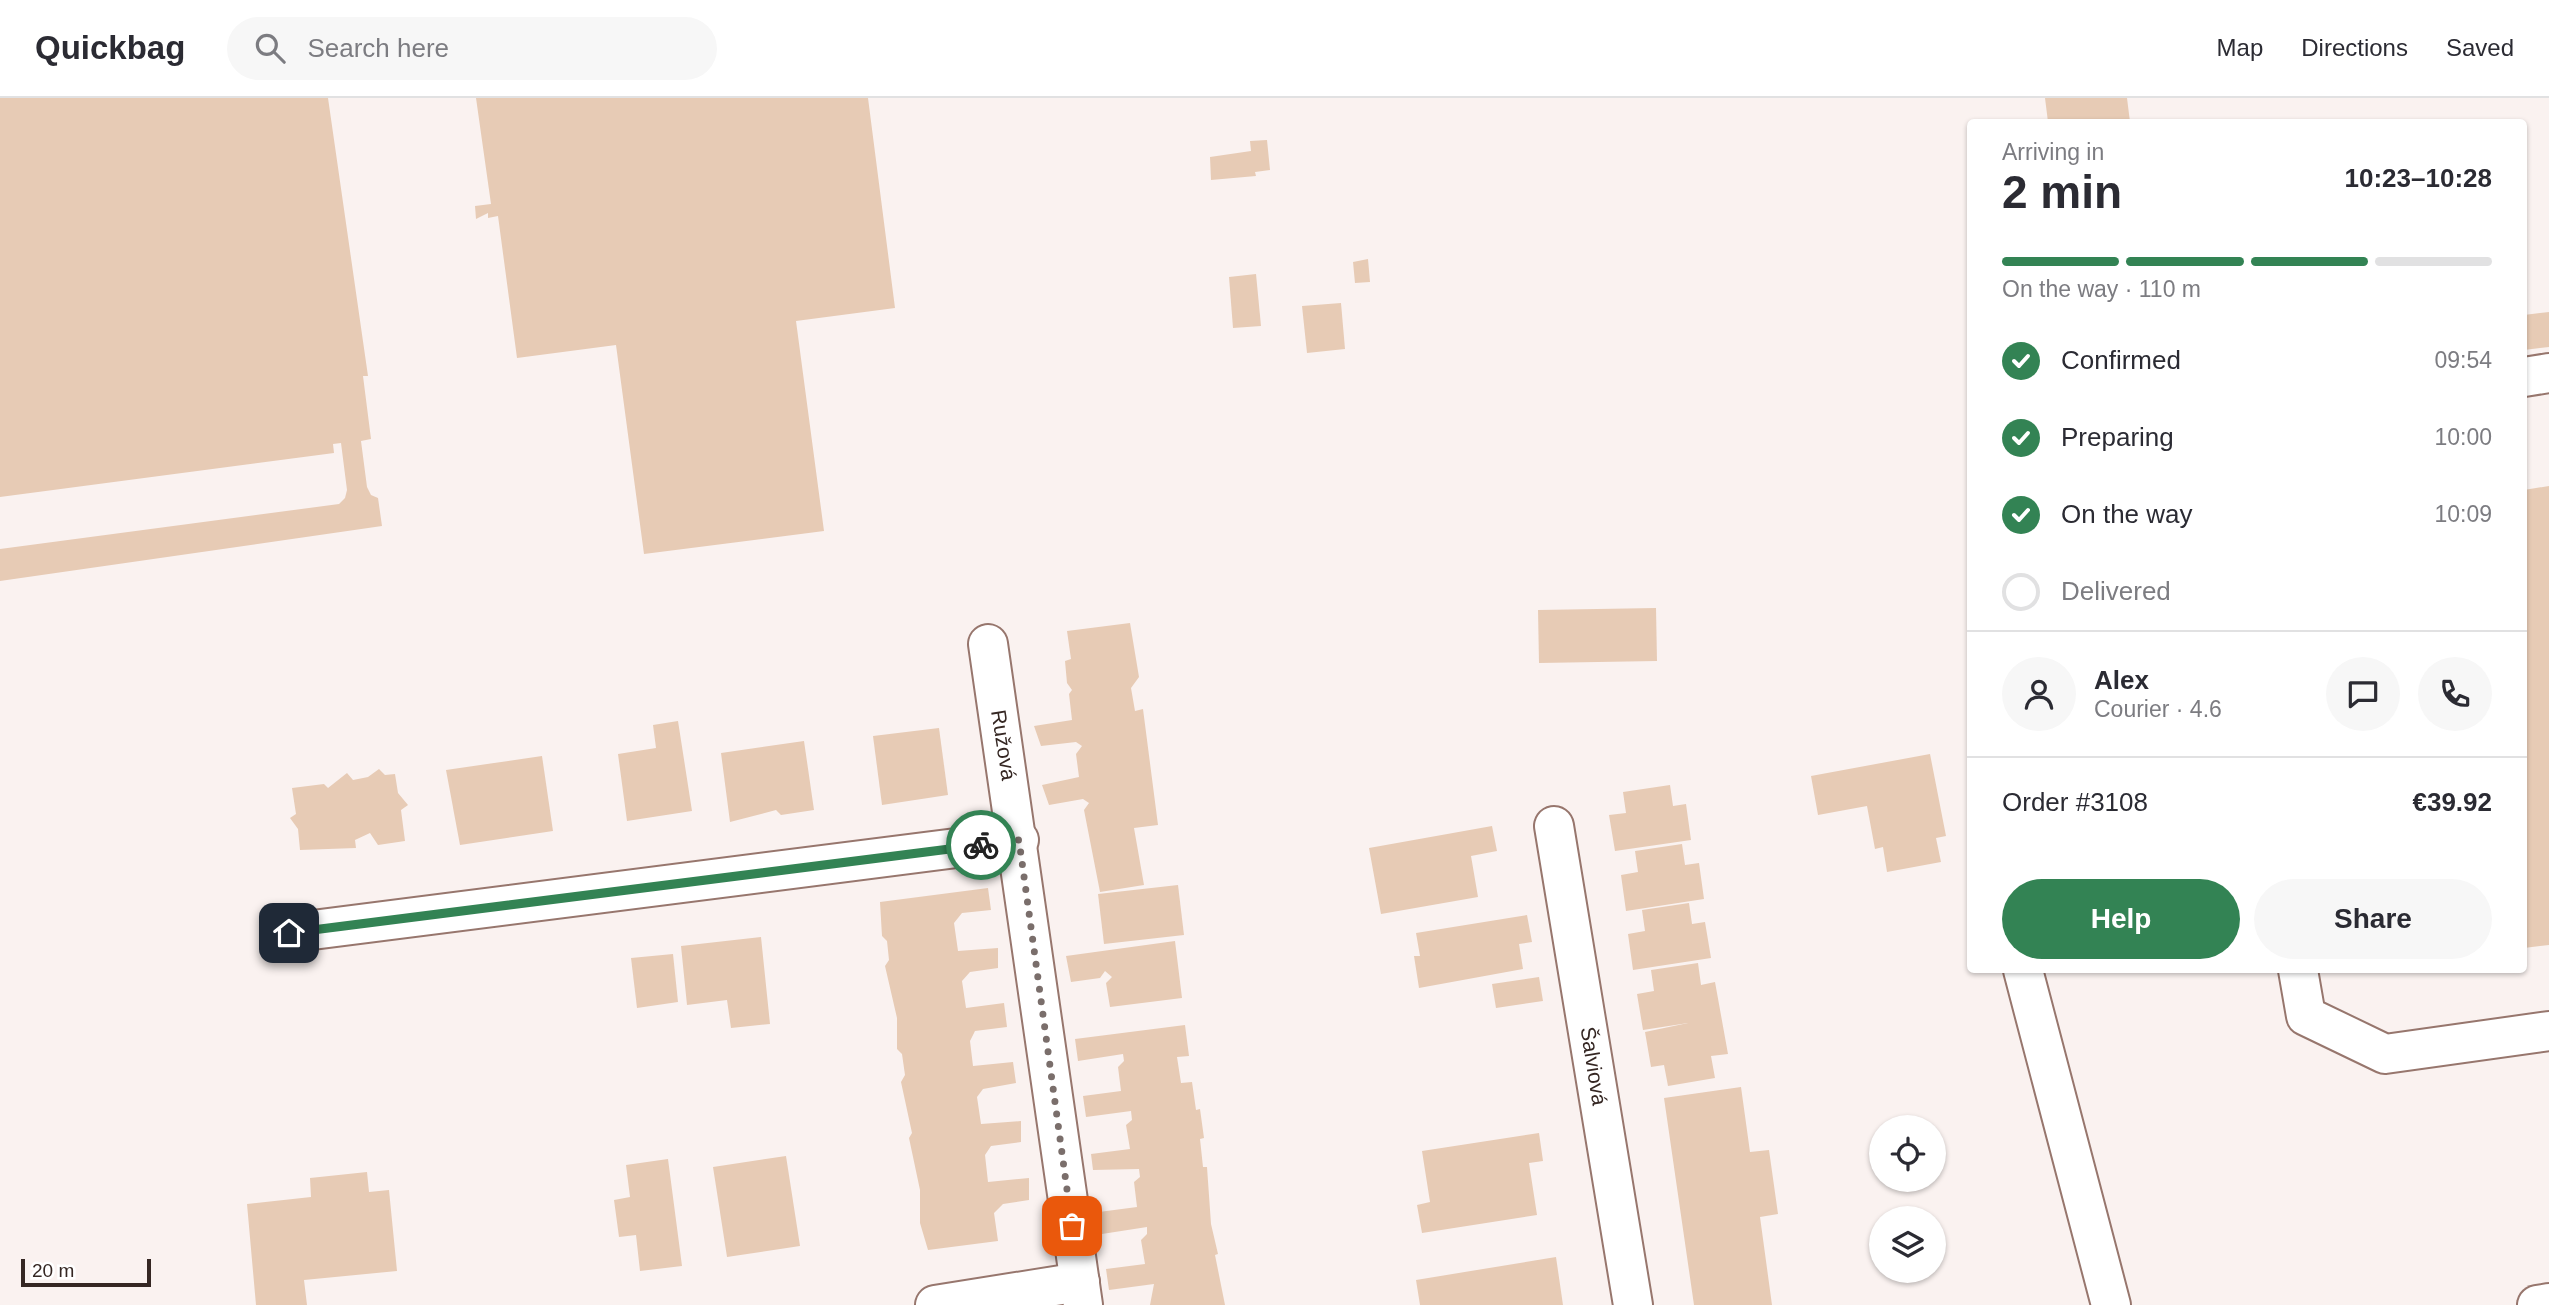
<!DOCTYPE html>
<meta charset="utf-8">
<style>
body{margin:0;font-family:Arial,sans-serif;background:#f7f7f7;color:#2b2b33;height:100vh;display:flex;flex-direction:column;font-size:26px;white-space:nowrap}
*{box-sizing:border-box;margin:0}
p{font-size:23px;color:#7c7c81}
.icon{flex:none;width:38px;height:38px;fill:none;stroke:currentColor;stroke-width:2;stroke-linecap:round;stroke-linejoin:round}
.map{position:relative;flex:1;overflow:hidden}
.side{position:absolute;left:1967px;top:21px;width:560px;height:854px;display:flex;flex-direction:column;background:#fff;border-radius:7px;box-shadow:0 2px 5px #0004}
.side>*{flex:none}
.tools{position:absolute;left:1869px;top:1017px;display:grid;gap:14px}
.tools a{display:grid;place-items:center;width:77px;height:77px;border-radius:50%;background:#fff;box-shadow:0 2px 5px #0004;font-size:35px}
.scale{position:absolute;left:21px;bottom:18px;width:130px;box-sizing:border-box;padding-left:7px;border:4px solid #352723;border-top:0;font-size:19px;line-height:24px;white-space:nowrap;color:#352723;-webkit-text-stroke:5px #fff;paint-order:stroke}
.pin{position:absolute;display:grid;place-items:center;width:60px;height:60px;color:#fff;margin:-30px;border-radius:14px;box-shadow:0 4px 10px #0006}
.courier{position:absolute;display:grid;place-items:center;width:70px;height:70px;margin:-35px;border:5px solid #338354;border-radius:50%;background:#fff;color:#222;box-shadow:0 2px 9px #0007}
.overview em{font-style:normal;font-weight:700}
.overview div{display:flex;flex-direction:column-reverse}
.overview{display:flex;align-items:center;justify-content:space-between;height:119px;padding:0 35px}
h1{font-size:46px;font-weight:700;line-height:52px}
.bar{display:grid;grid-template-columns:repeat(4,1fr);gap:10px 7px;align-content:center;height:84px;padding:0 35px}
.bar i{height:9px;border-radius:5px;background:#e1e1e2}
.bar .current{background:#338354}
.bar p{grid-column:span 4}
.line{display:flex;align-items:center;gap:18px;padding:0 35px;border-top:2px solid #e1e1e2}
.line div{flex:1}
.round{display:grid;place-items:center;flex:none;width:74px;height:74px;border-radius:37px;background:#f7f7f7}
ol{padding:0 35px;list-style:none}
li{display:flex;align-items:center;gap:21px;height:77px}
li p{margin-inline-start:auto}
li .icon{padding:7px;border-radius:50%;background:#338354;color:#fff;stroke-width:4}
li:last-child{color:#7c7c81}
li i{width:38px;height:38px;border:4px solid #e1e1e2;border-radius:50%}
.button{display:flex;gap:14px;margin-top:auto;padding:14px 35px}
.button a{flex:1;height:80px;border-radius:42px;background:#338354;color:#fff;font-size:28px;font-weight:700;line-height:80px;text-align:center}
.button a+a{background:#f7f7f7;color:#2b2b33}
header{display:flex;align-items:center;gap:42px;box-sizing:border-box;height:98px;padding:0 35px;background:#fff;border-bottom:2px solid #e1e1e2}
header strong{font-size:33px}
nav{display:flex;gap:38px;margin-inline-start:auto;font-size:24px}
.search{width:490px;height:63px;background:#f7f7f7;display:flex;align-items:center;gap:18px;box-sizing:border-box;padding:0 24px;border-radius:38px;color:#7c7c81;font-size:26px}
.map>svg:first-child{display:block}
</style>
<header>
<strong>Quickbag</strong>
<div class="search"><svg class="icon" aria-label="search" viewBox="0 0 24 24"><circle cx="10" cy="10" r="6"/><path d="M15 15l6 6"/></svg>Search here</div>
<nav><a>Map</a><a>Directions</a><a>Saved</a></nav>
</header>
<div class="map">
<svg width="2549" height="1207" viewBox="0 0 2549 1207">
<rect width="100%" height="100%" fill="#faf2f0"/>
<g fill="#e7cbb5">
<polygon points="0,0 328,0 368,278 363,278 371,341 361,343 367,389 371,397 378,400 382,428 0,483 0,451 339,406 345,400 347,392 341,345 333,346 334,355 0,399"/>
<polygon points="476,0 868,0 895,210 796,223 824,433 644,456 616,247 517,260 498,118 488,120 488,115 476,121 475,108 491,106"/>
<polygon points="2045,0 2127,0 2130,24 2048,24"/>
<polygon points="1267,42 1270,72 1255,74 1256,78 1211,82 1210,59 1251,53 1250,43"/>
<polygon points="1368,161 1370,184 1355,185 1353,164"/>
<polygon points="1256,176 1261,228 1233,230 1229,179"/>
<polygon points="1341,205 1345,251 1307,255 1302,208"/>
<polygon points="2549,214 2549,249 2524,252 2524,217"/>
<polygon points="2549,388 2549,847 2524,850 2524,392"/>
<polygon points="1656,510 1657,563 1539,565 1538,512"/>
<polygon points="1130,525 1139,579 1131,590 1135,613 1143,611 1158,727 1134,730 1144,787 1100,794 1084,712 1089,705 1083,701 1049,707 1042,687 1079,679 1076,656 1082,648 1076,644 1041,648 1034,628 1072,622 1069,596 1072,592 1067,585 1065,563 1071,561 1067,533"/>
<polygon points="678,623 692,713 627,723 618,656 656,650 653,627"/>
<polygon points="939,630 948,697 882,707 873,638"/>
<polygon points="804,643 814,712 781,717 776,712 730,724 721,655"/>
<polygon points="1930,656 1946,738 1936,740 1941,764 1887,774 1883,749 1875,751 1867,708 1818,717 1811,678"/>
<polygon points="542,658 553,733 460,747 446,672"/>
<polygon points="379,671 385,677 395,676 398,695 408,707 401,712 405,743 378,747 370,735 355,742 356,750 300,752 298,731 290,720 296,716 292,690 324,686 328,690 347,675 353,682 368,679"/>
<polygon points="1670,687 1673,708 1686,706 1691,742 1615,753 1609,717 1626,715 1623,694"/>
<polygon points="1492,728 1497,753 1471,758 1478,799 1381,816 1369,750"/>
<polygon points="1682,746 1685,767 1699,765 1704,801 1626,813 1621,777 1638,774 1635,753"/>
<polygon points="1178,787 1184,837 1104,846 1098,796"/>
<polygon points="988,790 991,812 962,815 954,825 958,853 998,850 998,870 970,874 962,883 966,910 1004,905 1007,929 975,933 970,943 973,968 1013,964 1016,985 983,991 977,999 981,1026 1021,1023 1021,1044 991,1048 985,1057 988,1084 1029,1080 1029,1102 1003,1106 994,1115 998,1143 928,1152 920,1125 920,1092 909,1040 912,1035 901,984 905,977 902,956 897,951 897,920 885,868 889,862 887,843 882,838 880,804"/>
<polygon points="1689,805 1692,826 1705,824 1711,860 1633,872 1628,836 1645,833 1642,812"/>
<polygon points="1527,817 1532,844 1519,846 1523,871 1419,890 1414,858 1420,858 1416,835"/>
<polygon points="761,839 770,926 731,930 727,902 687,907 681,848"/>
<polygon points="1175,843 1182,900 1110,909 1106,885 1112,879 1105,873 1100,880 1071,884 1066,858"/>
<polygon points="673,856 678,904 637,910 631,860"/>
<polygon points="1698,865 1701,887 1715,884 1728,956 1711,958 1715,980 1668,988 1664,967 1651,969 1645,934 1688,925 1643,932 1637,896 1654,893 1651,872"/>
<polygon points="1539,879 1543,903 1496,910 1492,886"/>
<polygon points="1185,927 1189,958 1177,959 1181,985 1192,984 1196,1012 1200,1011 1204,1040 1200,1041 1203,1069 1207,1069 1211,1126 1218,1156 1215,1157 1225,1207 1150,1207 1154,1186 1109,1192 1106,1171 1145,1166 1141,1142 1147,1136 1147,1129 1102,1136 1099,1114 1137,1109 1134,1084 1140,1079 1139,1071 1093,1072 1091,1056 1130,1051 1126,1027 1132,1022 1131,1013 1086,1019 1083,998 1121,993 1118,969 1124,963 1123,956 1078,963 1075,941"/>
<polygon points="1741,989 1750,1054 1769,1052 1778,1116 1760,1119 1772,1207 1694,1207 1664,1000"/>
<polygon points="1539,1035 1543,1063 1529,1065 1537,1117 1422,1135 1417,1107 1430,1104 1422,1053"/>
<polygon points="786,1058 800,1148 727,1159 713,1069"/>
<polygon points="668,1061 682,1168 640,1173 636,1137 619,1139 614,1102 630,1099 626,1067"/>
<polygon points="367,1074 369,1094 389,1092 397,1173 304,1182 307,1207 256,1207 247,1106 311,1099 310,1080"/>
<polygon points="1556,1159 1563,1207 1420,1207 1416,1182"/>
</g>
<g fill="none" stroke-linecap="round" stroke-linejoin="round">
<g stroke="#97766d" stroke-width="42">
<g id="minor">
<polyline points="2524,279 2549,275"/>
<polyline points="988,546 1083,1207"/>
<polyline points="1554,728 1633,1207"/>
<polyline points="289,835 1019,742"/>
<polyline points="2023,872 2111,1207"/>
<polyline points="2298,872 2306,918 2385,956 2549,933"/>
<polyline points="935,1207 1080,1184"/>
<polyline points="2537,1207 2549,1205"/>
</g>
</g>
<use href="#minor" stroke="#fff" stroke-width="38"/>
</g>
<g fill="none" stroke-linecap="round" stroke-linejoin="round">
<polyline stroke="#7a6e6b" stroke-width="7" stroke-dasharray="0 12.6" points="981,747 1019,742 1072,1128"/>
<polyline stroke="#338354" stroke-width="9" points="289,835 981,747"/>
</g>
<g text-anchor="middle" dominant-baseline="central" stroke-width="5" stroke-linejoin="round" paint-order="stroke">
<g font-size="21" fill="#352723" stroke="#fff">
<text transform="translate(1004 647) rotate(81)">Ružová</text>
<text transform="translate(1594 968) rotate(81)">Šalviová</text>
</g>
</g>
</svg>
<div class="tools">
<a><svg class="icon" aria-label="locate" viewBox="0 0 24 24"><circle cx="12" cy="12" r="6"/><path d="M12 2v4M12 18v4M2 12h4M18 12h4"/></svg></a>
<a><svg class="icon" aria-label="layers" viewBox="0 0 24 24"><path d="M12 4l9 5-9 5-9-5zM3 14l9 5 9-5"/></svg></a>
</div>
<div class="scale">20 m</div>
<div class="pin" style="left:1072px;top:1128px;background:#ea580c"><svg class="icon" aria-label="bag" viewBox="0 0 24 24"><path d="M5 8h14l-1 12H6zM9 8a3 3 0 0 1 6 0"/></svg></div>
<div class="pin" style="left:289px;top:835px;background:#1f2937"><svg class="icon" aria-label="home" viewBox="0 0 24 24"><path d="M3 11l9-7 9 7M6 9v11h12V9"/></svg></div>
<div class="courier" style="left:981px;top:747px"><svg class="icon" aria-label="bike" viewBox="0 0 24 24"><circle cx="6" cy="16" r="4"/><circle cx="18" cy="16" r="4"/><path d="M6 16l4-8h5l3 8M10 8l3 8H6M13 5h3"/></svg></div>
<section class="side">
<div class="overview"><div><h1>2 min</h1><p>Arriving in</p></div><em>10:23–10:28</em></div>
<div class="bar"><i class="current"></i><i class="current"></i><i class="current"></i><i></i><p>On the way · 110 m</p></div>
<ol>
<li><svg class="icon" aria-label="check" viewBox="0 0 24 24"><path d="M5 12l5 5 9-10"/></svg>Confirmed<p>09:54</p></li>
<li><svg class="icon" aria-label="check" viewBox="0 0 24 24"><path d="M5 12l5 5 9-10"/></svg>Preparing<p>10:00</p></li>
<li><svg class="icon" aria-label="check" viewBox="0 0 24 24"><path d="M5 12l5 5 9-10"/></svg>On the way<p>10:09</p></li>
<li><i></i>Delivered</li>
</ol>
<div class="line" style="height:126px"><a class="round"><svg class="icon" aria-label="person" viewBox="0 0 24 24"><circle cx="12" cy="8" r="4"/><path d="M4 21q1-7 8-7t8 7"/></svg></a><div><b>Alex</b><p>Courier · 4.6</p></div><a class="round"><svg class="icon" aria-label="chat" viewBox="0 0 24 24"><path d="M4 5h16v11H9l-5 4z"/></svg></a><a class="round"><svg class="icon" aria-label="phone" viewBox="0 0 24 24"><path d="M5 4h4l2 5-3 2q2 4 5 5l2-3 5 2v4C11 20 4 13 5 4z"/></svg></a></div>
<div class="line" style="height:91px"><div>Order #3108</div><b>€39.92</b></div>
<div class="button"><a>Help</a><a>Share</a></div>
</section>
</div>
